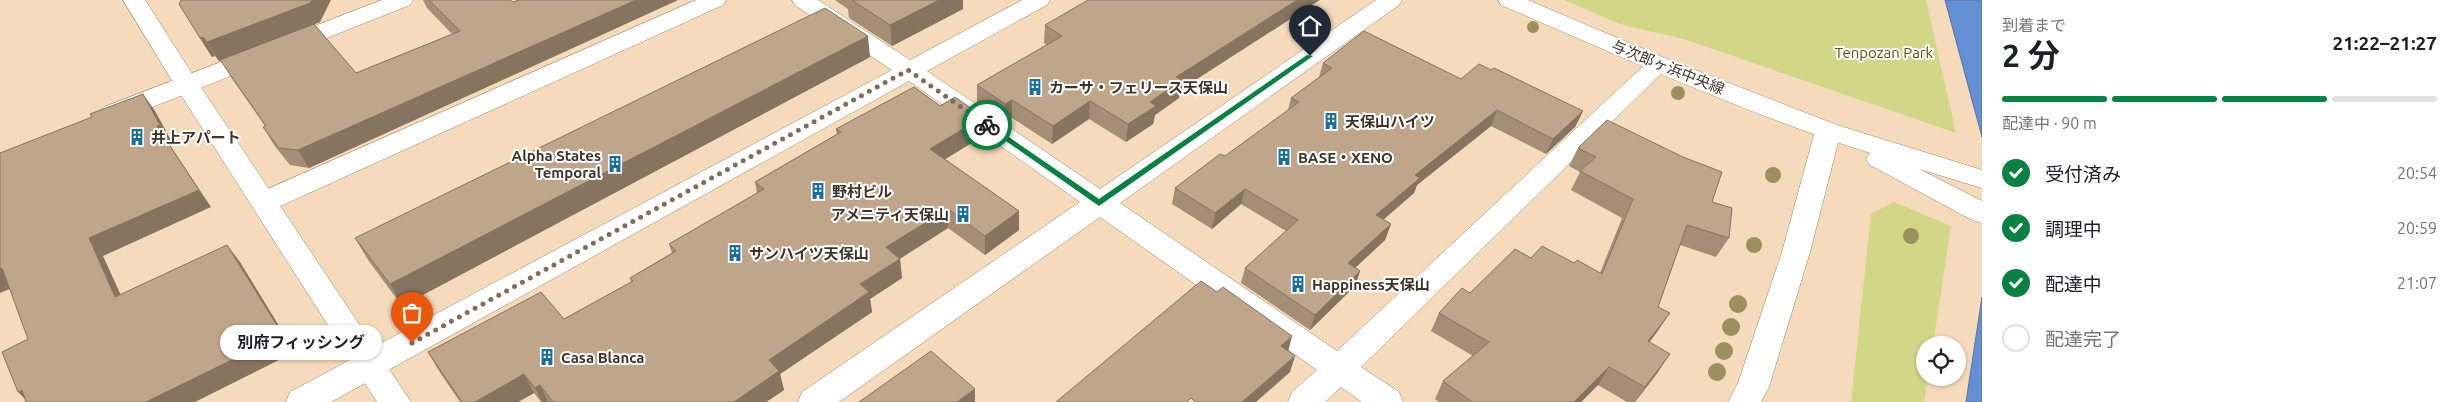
<!DOCTYPE html>
<html lang="ja">
<meta charset="utf-8">
<style>
body{margin:0;font-family:Ubuntu,"Noto Sans JP",sans-serif;background:#f2f2f2;color:#202124;height:100vh;display:flex;flex-direction:column;font-size:19px;white-space:nowrap}
*{box-sizing:border-box;margin:0}
p{font-size:16px;color:#757577}
.icon{flex:none;width:28px;height:28px;fill:none;stroke:currentColor;stroke-width:2;stroke-linecap:round;stroke-linejoin:round}
.map{position:relative;flex:1;overflow:hidden}
.side{display:flex;flex-direction:column;background:#fff;width:475px}
.side>*{flex:none}
.controls{position:absolute;left:1916px;top:336px;display:grid;gap:10px}
.controls a{display:grid;place-items:center;width:50px;height:50px;border-radius:50%;background:#fff;box-shadow:0 1px 4px #0004;font-size:25px}
.pin{position:absolute;display:grid;place-items:center;width:42px;height:42px;color:#fff;margin:-51px -21px;border-radius:50% 50% 50% 0;rotate:-45deg;box-shadow:0 0 5px #0007}
.pin .icon{rotate:45deg}
.courier{position:absolute;display:grid;place-items:center;width:50px;height:50px;margin:-25px;border:4px solid #0b8043;border-radius:50%;background:#fff;color:#222;box-shadow:0 1px 6px #0007}
.bubble{position:absolute;height:35px;border-radius:18px;background:#fff;box-shadow:0 1px 4px #0004;font-size:16px;font-weight:700;line-height:35px;text-align:center}
.overview em{font-style:normal;font-weight:700}
.overview div{display:flex;flex-direction:column-reverse}
.overview{display:flex;align-items:center;justify-content:space-between;height:85px;padding:0 20px}
h1{font-size:32px;font-weight:700;line-height:38px}
.bar{display:grid;grid-template-columns:repeat(4,1fr);gap:8px 5px;align-content:center;height:60px;padding:0 20px}
.bar i{height:6px;border-radius:4px;background:#e0e0e0}
.bar .current{background:#0b8043}
.bar p{grid-column:span 4}
ol{padding:0 20px;list-style:none}
li{display:flex;align-items:center;gap:15px;height:55px}
li p{margin-inline-start:auto}
li .icon{padding:5px;border-radius:50%;background:#0b8043;color:#fff;stroke-width:4}
li:last-child{color:#757577}
li i{width:28px;height:28px;border:2px solid #e0e0e0;border-radius:50%}
main{display:flex;flex:1;min-height:0}
.map>svg:first-child{display:block}
</style>
<main>
<div class="map">
<svg width="1982" height="402" viewBox="0 0 1982 402">
<rect width="100%" height="100%" fill="#f5dabc"/>
<g fill="#d2d788">
<polygon points="1564,0 1926,0 1956,133 1687,40 1620,24"/>
<polygon points="1894,202 1951,226 1933,345 1925,345 1925,378 1928,378 1924,402 1851,402 1871,214"/>
</g>
<g fill="#638fd4" stroke="#5874a1">
<polygon points="1945,0 1982,0 1982,137"/>
<polygon points="1982,297 1982,402 1966,402"/>
</g>
<g fill="none" stroke-linecap="round" stroke-linejoin="round">
<g stroke="#9e866a" stroke-width="1">
<g id="minor">
<polygon points="382,0 413,0 410,5 122,119 113,121 104,119 100,113 104,107"/>
<polygon points="696,0 726,0 723,5 274,209 264,212 254,209 250,202 254,195"/>
<polygon points="792,0 818,0 910,60 1022,0 1050,0 1047,5 927,71 1100,189 1376,0 1402,0 1399,5 1120,203 1337,351 1651,59 1659,57 1667,59 1671,64 1361,367 1399,392 1403,402 1362,402 1341,387 1325,402 1288,402 1292,392 1317,370 1100,217 839,402 798,402 802,392 1080,202 909,81 331,402 286,402 290,392 892,70 795,5"/>
<polygon points="1828,123 1837,125 1841,131 1810,252 1769,387 1761,402 1728,402 1738,383 1782,252 1815,131 1819,125"/>
</g>
</g>
<g stroke="#9e866a" stroke-width="1">
<g id="tertiary">
<polygon points="123,0 145,0 198,83 411,402 377,402 174,84"/>
<path d="M1498,0H1528L1667,59L1837,125L1982,170V188L1919,169L1982,201V223L1972,220L1870,165L1866,159L1870,153C1744,113 1622,57 1501,5Z"/>
</g>
</g>
<use href="#minor" fill="#fff" fill-rule="evenodd"/>
<use href="#tertiary" fill="#fff" fill-rule="evenodd"/>
</g>
<g fill="#9c915e">
<circle cx="1533" cy="27" r="6"/>
<circle cx="1678" cy="93" r="7"/>
<circle cx="1773" cy="175" r="8"/>
<circle cx="1911" cy="236" r="8"/>
<circle cx="1754" cy="245" r="8"/>
<circle cx="1738" cy="304" r="9"/>
<circle cx="1731" cy="327" r="9"/>
<circle cx="1724" cy="351" r="9"/>
<circle cx="1717" cy="372" r="9"/>
</g>
<g fill="#a48e76">
<polygon points="423,0 511,0 513,2 519,0 678,0 309,168 290,165 274,145 263,127 265,126 231,77 221,60 219,61 215,56 212,57 179,4 320,22 314,24 356,73 452,34 427,8"/>
<polygon points="835,0 963,0 963,9 892,46 849,18 848,9"/>
<polygon points="1045,25 1180,90 1179,98 1155,115 1153,124 1126,142 1089,119 1052,144 1012,118 1005,122 977,103 977,85 1047,45 1044,43"/>
<polygon points="870,57 402,306 368,260 355,238"/>
<polygon points="1323,63 1461,79 1583,111 1575,127 1546,154 1491,126 1417,185 1414,193 1383,220 1391,224 1385,240 1355,268 1360,271 1355,286 1310,330 1241,283 1245,268 1286,231 1241,204 1212,229 1172,204 1175,188 1225,156 1288,110 1291,98 1319,77"/>
<polygon points="940,106 983,136 945,159 1019,211 1019,230 985,255 948,228 900,259 902,278 870,299 872,312 780,374 784,390 766,402 541,402 534,393 518,402 460,402 439,371 428,352 564,319 631,282 630,278 672,253 669,244 757,193 755,182 837,134 836,129"/>
<polygon points="1578,148 1712,202 1729,238 1716,257 1680,245 1658,307 1657,332 1649,342 1658,372 1635,402 1627,402 1598,385 1581,402 1439,402 1435,399 1443,381 1473,356 1431,331 1439,313 1470,293 1531,258 1574,263 1600,273 1622,218 1571,190 1580,172 1569,166"/>
</g>
<g fill="#867460">
<polygon points="312,0 331,0 320,22 219,61 207,42"/>
<polygon points="636,0 678,0 309,168 298,150"/>
<polygon points="939,0 963,0 963,9 892,46 890,25"/>
<polygon points="1297,0 1320,0 1180,90 1179,98 1155,115 1153,124 1126,142 1128,124 1150,102 1176,77"/>
<polygon points="868,36 870,57 402,306 390,284"/>
<polygon points="203,37 215,56 212,57 200,38"/>
<polygon points="143,94 155,111 172,142 169,144 211,207 103,256 130,315 115,297 89,238 157,126"/>
<polygon points="1012,100 1012,118 1005,122 1005,104"/>
<polygon points="1090,101 1089,119 1052,144 1053,126"/>
<polygon points="1497,110 1491,126 1417,185 1414,193 1370,231 1376,215 1415,175"/>
<polygon points="1583,111 1575,127 1546,154 1553,139"/>
<polygon points="983,117 983,136 931,168 930,149"/>
<polygon points="1245,189 1241,204 1212,229 1215,213"/>
<polygon points="948,209 948,228 888,266 886,247"/>
<polygon points="1019,211 1019,230 985,255 985,236"/>
<polygon points="1391,224 1385,240 1343,279 1348,263"/>
<polygon points="227,245 240,262 295,352 195,402 146,402"/>
<polygon points="900,259 902,278 870,299 872,312 780,374 784,390 766,402 734,402 769,360 860,284"/>
<polygon points="2,268 19,285 0,293 0,269"/>
<polygon points="1360,271 1355,286 1310,330 1315,315"/>
<polygon points="1670,313 1657,332 1636,360 1648,341"/>
<polygon points="1292,336 1288,352 1281,346"/>
<polygon points="1670,354 1658,372 1635,402 1645,387"/>
<polygon points="1295,356 1290,372 1256,402 1242,402"/>
<polygon points="1609,367 1598,385 1581,402 1574,402"/>
<polygon points="524,374 534,393 518,402 475,402"/>
<polygon points="540,385 548,402 542,402 535,388"/>
<polygon points="975,389 975,402 957,402"/>
<polygon points="22,390 28,402 18,392"/>
</g>
<g fill="#bfa589" stroke="#867460">
<polygon points="181,0 312,0 310,3 207,42 203,37 200,38 179,4"/>
<polygon points="429,0 511,0 513,2 519,0 636,0 298,150 279,148 263,127 266,126 220,60 314,24 356,73 460,31"/>
<polygon points="852,0 939,0 890,25"/>
<polygon points="1088,0 1297,0 1176,77 1182,80 1150,102 1156,106 1128,124 1090,101 1053,126 1012,100 1005,104 977,85 1062,36 1045,25"/>
<polygon points="825,8 868,36 390,284 355,238"/>
<polygon points="1364,31 1461,79 1479,64 1491,70 1494,68 1583,111 1553,139 1497,110 1415,175 1420,178 1376,215 1391,224 1348,263 1360,271 1315,315 1245,268 1298,220 1245,189 1215,213 1175,188 1220,154 1225,156 1299,102 1291,98 1332,68 1323,63"/>
<polygon points="914,87 940,106 955,97 983,117 930,149 1019,211 985,236 948,209 886,247 900,259 860,284 869,292 769,360 779,371 734,402 553,402 540,385 535,388 524,374 475,402 462,402 428,352 541,292 564,319 633,281 630,278 676,251 669,244 764,189 755,182 841,132 836,129"/>
<polygon points="143,94 160,125 157,126 199,190 89,238 115,297 227,245 283,335 146,402 26,402 22,390 18,392 2,352 28,339 2,268 0,269 0,153 92,117 90,114"/>
<polygon points="1607,120 1683,157 1722,172 1712,202 1732,208 1729,238 1687,225 1658,307 1670,313 1648,341 1670,354 1645,387 1609,367 1574,402 1472,402 1443,381 1489,342 1439,313 1462,288 1470,293 1515,249 1531,258 1542,246 1574,263 1577,260 1602,274 1633,199 1580,171 1596,157 1578,148"/>
<polygon points="1201,281 1217,292 1223,287 1292,336 1281,346 1295,356 1242,402 1195,402 1191,398 1187,402 1056,402"/>
<polygon points="931,351 975,389 957,402 859,402"/>
</g>
<polygon fill="#0b8043" points="1307,55 1313,56 1099,206 983,125 990,124 1099,199"/>
<g fill="none" stroke-linecap="round" stroke-linejoin="round">
<polyline stroke="#7f6e5c" stroke-width="5" stroke-dasharray="0 9" points="412,343 908,70 987,125"/>
</g>
<defs>
<g id="building-bare" transform="scale(1.35)"><path d="M-4-6H4V6H1V3H-1V6H-4ZM-2.5-4.3h1.7v1.8h-1.7ZM.8-4.3h1.7v1.8H.8ZM-2.5-1h1.7V.8h-1.7ZM.8-1h1.7V.8H.8Z" fill="#186e9e" stroke="#fff" stroke-width="2.5" paint-order="stroke"/></g>
</defs>
<g fill-rule="evenodd">
<use href="#building-bare" x="1035" y="87"/>
<use href="#building-bare" x="1331" y="121"/>
<use href="#building-bare" x="137" y="137"/>
<use href="#building-bare" x="1284" y="157"/>
<use href="#building-bare" x="615" y="164"/>
<use href="#building-bare" x="818" y="191"/>
<use href="#building-bare" x="963" y="214"/>
<use href="#building-bare" x="735" y="253"/>
<use href="#building-bare" x="1298" y="284"/>
<use href="#building-bare" x="547" y="357"/>
</g>
<g text-anchor="middle" dominant-baseline="central" stroke-width="4" stroke-linejoin="round" paint-order="stroke">
<g font-size="15" fill="#535612" stroke="#fff">
<text x="1884" y="52">Tenpozan Park</text>
</g>
<g font-size="15" fill="#3f3429" stroke="#fff">
<text transform="translate(1668 67) rotate(22)">与次郎ヶ浜中央線</text>
</g>
<g font-size="15" font-weight="bold" fill="#3f3429" stroke="#fff" text-anchor="start">
<text x="1049" y="87">カーサ・フェリース天保山</text>
<text x="1345" y="121">天保山ハイツ</text>
<text x="151" y="137">井上アパート</text>
<text x="601" y="155" text-anchor="end">Alpha States<tspan x="601" dy="17">Temporal</tspan></text>
<text x="1298" y="157">BASE・XENO</text>
<text x="832" y="191">野村ビル</text>
<text x="949" y="214" text-anchor="end">アメニティ天保山</text>
<text x="749" y="253">サンハイツ天保山</text>
<text x="1312" y="284">Happiness天保山</text>
<text x="561" y="357">Casa Blanca</text>
</g>
</g>
</svg>
<div class="controls">
<a><svg class="icon" aria-label="locate" viewBox="0 0 24 24"><circle cx="12" cy="12" r="6"/><path d="M12 2v4M12 18v4M2 12h4M18 12h4"/></svg></a>
</div>
<div class="pin" style="left:412px;top:343px;background:#ea580c"><svg class="icon" aria-label="bag" viewBox="0 0 24 24"><path d="M5 8h14l-1 12H6zM9 8a3 3 0 0 1 6 0"/></svg></div>
<div class="pin" style="left:1310px;top:56px;background:#1f2937"><svg class="icon" aria-label="home" viewBox="0 0 24 24"><path d="M3 11l9-7 9 7M6 9v11h12V9"/></svg></div>
<div class="courier" style="left:987px;top:125px"><svg class="icon" aria-label="bike" viewBox="0 0 24 24"><circle cx="6" cy="16" r="4"/><circle cx="18" cy="16" r="4"/><path d="M6 16l4-8h5l3 8M10 8l3 8H6M13 5h3"/></svg></div>
<div class="bubble" style="left:220px;top:325px;width:162px">別府フィッシング</div>
</div>
<section class="side">
<div class="overview"><div><h1>2 分</h1><p>到着まで</p></div><em>21:22–21:27</em></div>
<div class="bar"><i class="current"></i><i class="current"></i><i class="current"></i><i></i><p>配達中 · 90 m</p></div>
<ol>
<li><svg class="icon" aria-label="check" viewBox="0 0 24 24"><path d="M5 12l5 5 9-10"/></svg>受付済み<p>20:54</p></li>
<li><svg class="icon" aria-label="check" viewBox="0 0 24 24"><path d="M5 12l5 5 9-10"/></svg>調理中<p>20:59</p></li>
<li><svg class="icon" aria-label="check" viewBox="0 0 24 24"><path d="M5 12l5 5 9-10"/></svg>配達中<p>21:07</p></li>
<li><i></i>配達完了</li>
</ol>
</section>
</main>
